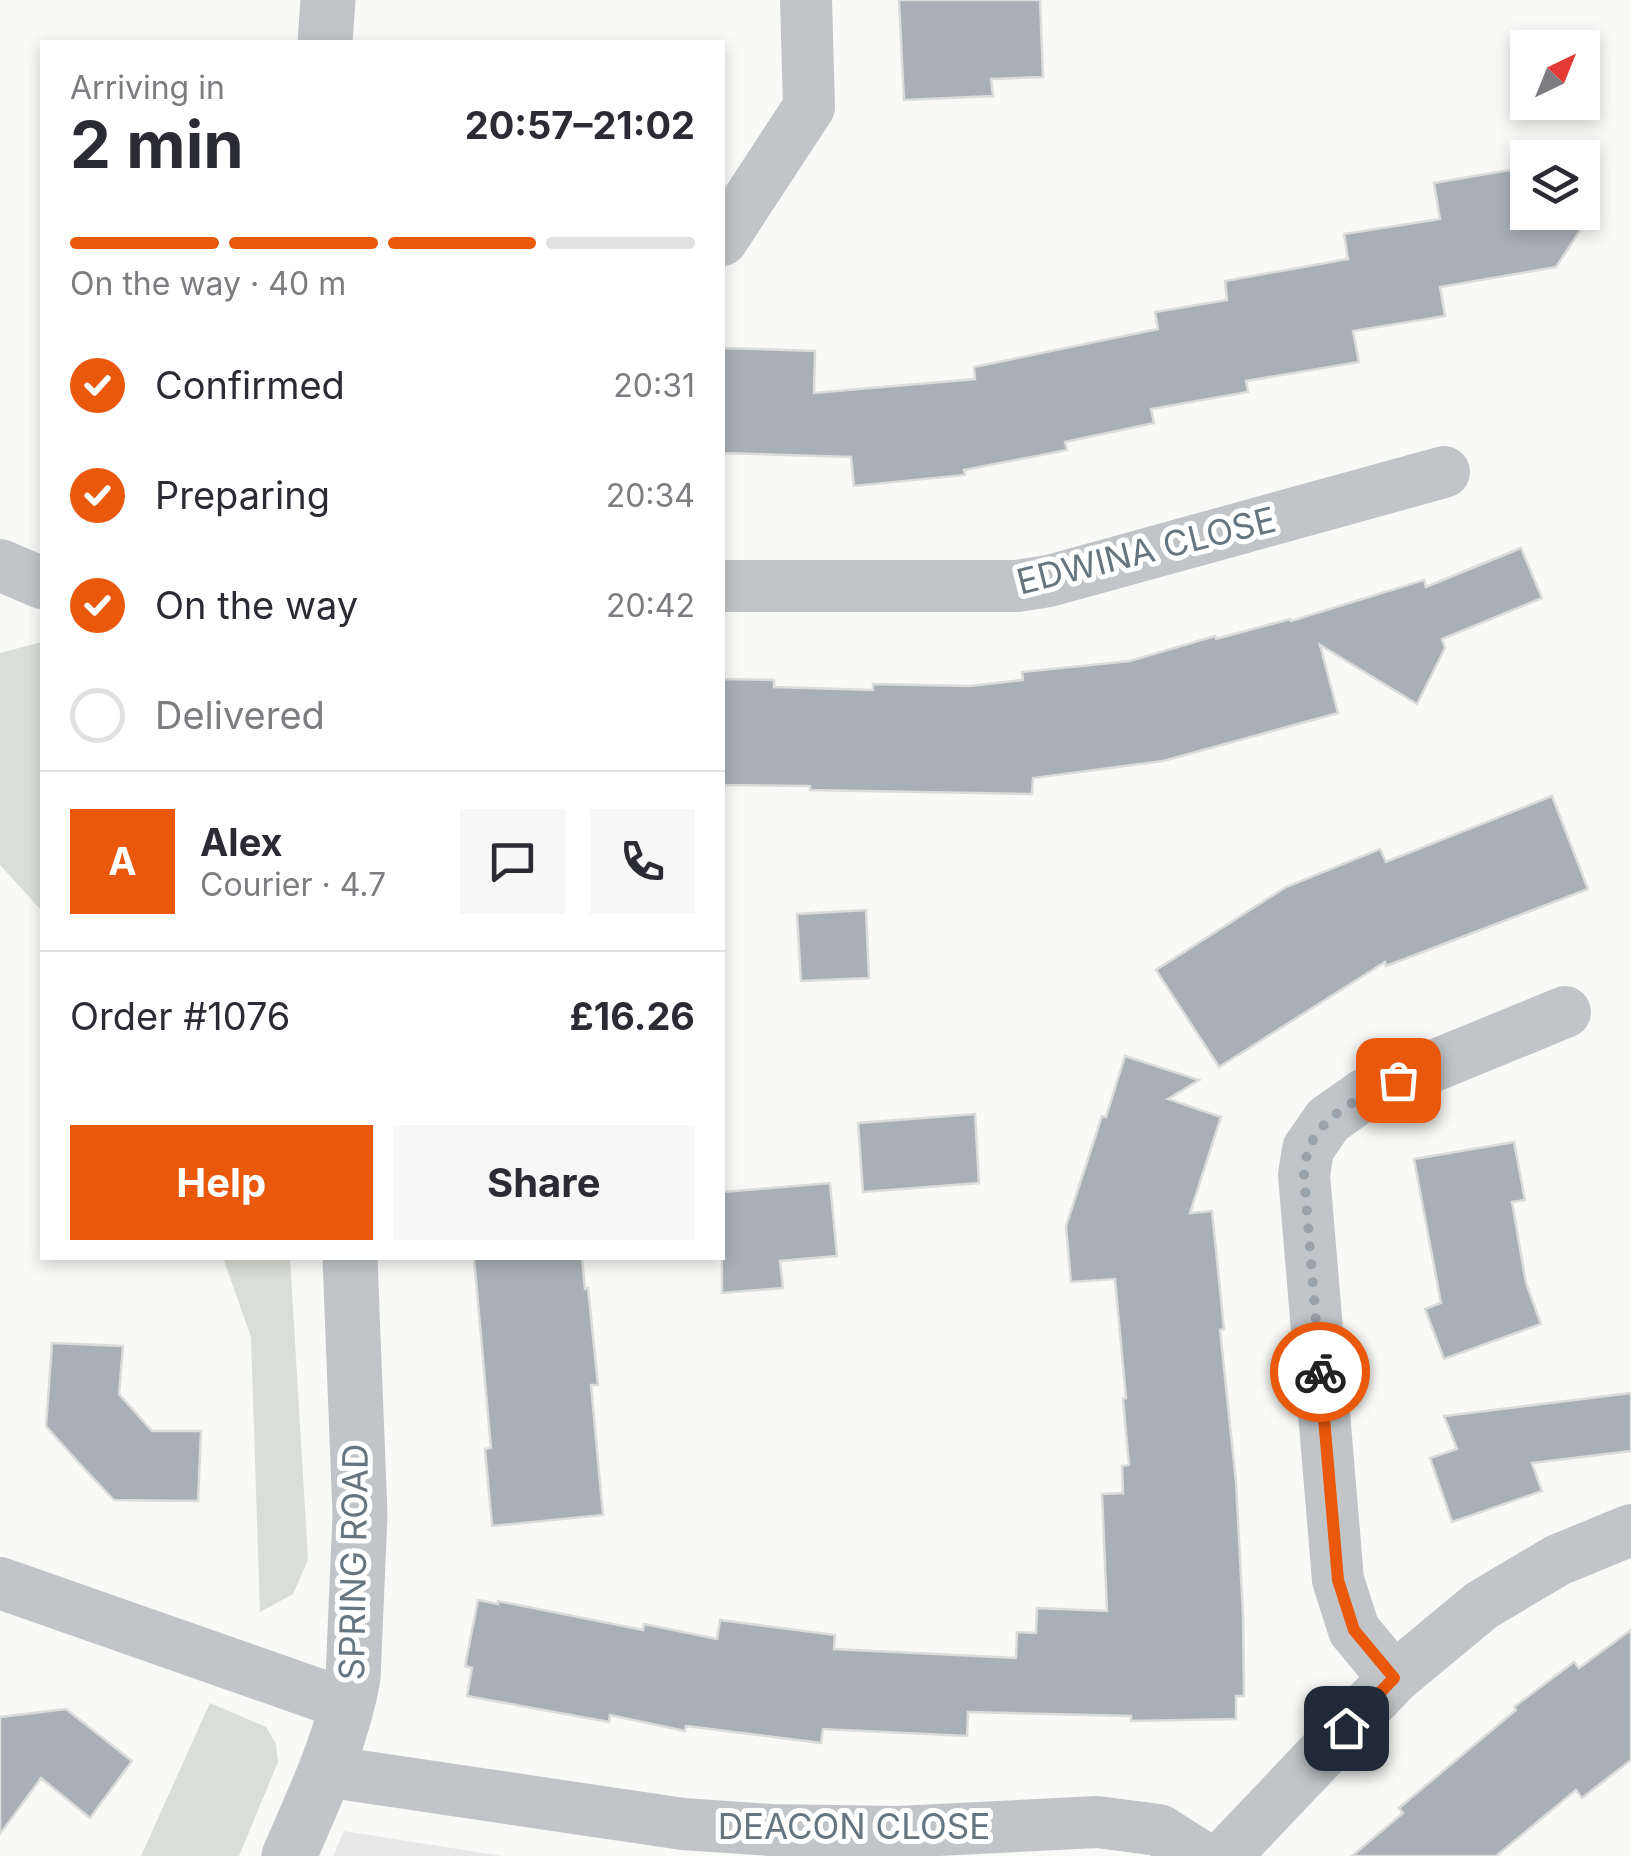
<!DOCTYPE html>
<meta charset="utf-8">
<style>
body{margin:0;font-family:Inter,sans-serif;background:#f7f7f7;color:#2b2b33;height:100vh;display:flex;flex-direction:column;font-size:38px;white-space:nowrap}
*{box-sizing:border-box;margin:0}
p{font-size:32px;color:#7c7c81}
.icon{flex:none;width:55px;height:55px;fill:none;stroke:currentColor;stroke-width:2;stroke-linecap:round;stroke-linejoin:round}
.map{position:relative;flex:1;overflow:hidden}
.side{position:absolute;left:40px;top:40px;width:685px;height:1220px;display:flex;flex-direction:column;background:#fff;border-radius:0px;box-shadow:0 5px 15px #0003}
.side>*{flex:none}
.needle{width:65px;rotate:43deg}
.fabs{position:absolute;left:1510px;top:30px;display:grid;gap:20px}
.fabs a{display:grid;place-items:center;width:90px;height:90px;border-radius:0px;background:#fff;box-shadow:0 5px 15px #0003;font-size:50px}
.pin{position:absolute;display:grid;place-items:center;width:85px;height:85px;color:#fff;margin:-42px;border-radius:20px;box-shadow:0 5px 15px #0006}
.courier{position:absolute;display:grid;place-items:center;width:100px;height:100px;margin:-50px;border:8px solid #ea580c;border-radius:50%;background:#fff;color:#222;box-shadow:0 2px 12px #0007}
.head em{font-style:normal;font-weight:700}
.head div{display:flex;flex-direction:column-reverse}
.head{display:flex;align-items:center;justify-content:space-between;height:170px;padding:0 30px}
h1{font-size:65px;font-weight:700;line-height:75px}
.bar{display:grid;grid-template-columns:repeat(4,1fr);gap:15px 10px;align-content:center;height:120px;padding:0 30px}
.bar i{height:12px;border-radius:8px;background:#e1e1e2}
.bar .current{background:#ea580c}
.bar p{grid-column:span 4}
.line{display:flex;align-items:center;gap:25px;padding:0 30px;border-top:2px solid #e1e1e2}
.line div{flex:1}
.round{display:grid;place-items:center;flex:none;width:105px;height:105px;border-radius:0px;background:#f7f7f7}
ol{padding:0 30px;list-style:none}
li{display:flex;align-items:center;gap:30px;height:110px}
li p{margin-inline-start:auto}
li .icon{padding:10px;border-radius:50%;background:#ea580c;color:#fff;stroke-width:4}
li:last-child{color:#7c7c81}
li i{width:55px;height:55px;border:5px solid #e1e1e2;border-radius:50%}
.action{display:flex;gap:20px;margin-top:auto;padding:20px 30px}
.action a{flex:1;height:115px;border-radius:0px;background:#ea580c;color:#fff;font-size:40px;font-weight:700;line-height:115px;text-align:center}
.action a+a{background:#f7f7f7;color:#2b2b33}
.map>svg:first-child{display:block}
</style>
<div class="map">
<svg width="1631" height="1856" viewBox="0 0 1631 1856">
<rect width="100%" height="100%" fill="#f9f9f7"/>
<polygon fill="#e7e8e7" points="344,1831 502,1856 333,1856"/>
<g fill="#d9ded6">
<polygon points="42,642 42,911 0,865 0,653"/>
<polygon points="223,1258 290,1258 308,1560 293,1594 260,1612 251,1337"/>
<polygon points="210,1703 266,1727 276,1744 278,1762 239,1856 141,1856"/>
</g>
<g fill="#a9b0b5" stroke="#dbdbd9" stroke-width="2.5">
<polygon points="899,0 1040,0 1043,77 991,79 993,96 904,100"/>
<polygon points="1528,167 1528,212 1582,212 1582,192 1598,203 1556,267 1440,287 1445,316 1353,331 1359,362 1246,381 1248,392 1151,409 1154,423 1065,442 1067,450 964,470 965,475 854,486 851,457 722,453 722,348 815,351 814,393 975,379 974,367 1158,329 1155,312 1227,300 1225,281 1348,259 1344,234 1440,219 1434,183"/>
<polygon points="1521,548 1542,598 1442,639 1445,648 1417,704 1320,645 1338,713 1163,761 1033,778 1032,794 810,790 810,786 722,785 722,679 774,680 774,687 873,690 873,684 970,686 1023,680 1022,672 1130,661 1215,636 1216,639 1290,619 1291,621 1424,580 1426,587"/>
<polygon points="1552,796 1588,889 1386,966 1385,962 1219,1067 1156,970 1286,887 1380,849 1386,862"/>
<polygon points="866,910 869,978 801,981 797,914"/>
<polygon points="1125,1056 1199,1080 1168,1099 1221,1117 1190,1213 1212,1211 1224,1329 1220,1330 1236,1482 1243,1615 1244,1696 1236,1696 1236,1719 1131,1721 1131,1716 968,1712 967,1736 823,1729 821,1743 686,1726 685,1731 610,1715 609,1722 467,1696 472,1668 465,1666 478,1600 498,1604 498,1601 643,1630 644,1624 717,1639 720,1620 835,1635 834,1649 1016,1658 1017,1632 1036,1633 1037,1608 1107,1611 1102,1494 1123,1493 1122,1466 1129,1465 1123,1399 1126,1398 1115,1279 1071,1282 1066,1226 1102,1116 1106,1117"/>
<polygon points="975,1114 979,1183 863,1192 858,1123"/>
<polygon points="1514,1142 1525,1200 1512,1202 1526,1283 1541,1324 1444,1359 1425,1309 1441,1303 1414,1159"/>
<polygon points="830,1183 837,1256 780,1261 783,1288 722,1293 722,1192"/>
<polygon points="474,1258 582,1258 585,1289 588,1288 598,1385 591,1385 603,1515 492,1526 485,1449 491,1448"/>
<polygon points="52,1343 123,1346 119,1394 152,1431 201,1431 198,1501 114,1500 79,1463 46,1426"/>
<polygon points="1631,1393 1631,1451 1532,1463 1542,1491 1452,1522 1430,1458 1457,1449 1444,1416"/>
<polygon points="1631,1630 1631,1760 1582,1798 1576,1790 1496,1856 1352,1856 1403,1813 1399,1808 1516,1710 1514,1707 1574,1662 1579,1668"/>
<polygon points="66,1709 132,1761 90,1818 41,1778 0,1834 0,1717"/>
</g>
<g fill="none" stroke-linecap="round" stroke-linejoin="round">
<g stroke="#c1c5c8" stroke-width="52">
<polyline points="722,240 809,107 806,0"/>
<polyline points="0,565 42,583"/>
<polyline points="722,586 1017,586 1049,581 1444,472"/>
<polyline points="0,1583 348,1705"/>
<polyline points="1394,1678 1354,1630 1338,1580 1304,1175 1308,1149 1328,1120 1365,1094 1565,1012"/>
<polyline points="325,1771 683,1824 771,1830 898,1832 1097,1822 1159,1830 1200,1856"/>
<polyline points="1225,1856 1394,1678 1482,1605 1558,1560 1631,1530"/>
</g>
<g stroke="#c1c5c8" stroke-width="55">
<polyline points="325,42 328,0"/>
<path d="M289,1856C314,1798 342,1740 353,1678L360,1515L350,1258"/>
</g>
</g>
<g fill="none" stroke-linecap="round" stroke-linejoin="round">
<path stroke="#99a3a9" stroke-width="10" stroke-dasharray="0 18" d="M1320,1372L1304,1175C1305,1168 1305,1159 1308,1152C1319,1115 1366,1094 1398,1080"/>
<polyline stroke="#ea580c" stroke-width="12" points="1320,1372 1338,1580 1354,1630 1394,1678 1346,1728"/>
</g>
<g text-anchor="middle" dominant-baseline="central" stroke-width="10" stroke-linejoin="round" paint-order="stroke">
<g font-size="35" fill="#66757f" stroke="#fff">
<text transform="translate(1146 550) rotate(-14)">EDWINA CLOSE</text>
<text transform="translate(353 1562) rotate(-89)">SPRING ROAD</text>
<text x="854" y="1826">DEACON CLOSE</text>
</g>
</g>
</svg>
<div class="fabs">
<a><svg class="needle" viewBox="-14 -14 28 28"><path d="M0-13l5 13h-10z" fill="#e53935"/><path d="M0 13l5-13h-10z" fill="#7c7c81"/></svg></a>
<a><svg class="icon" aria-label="layers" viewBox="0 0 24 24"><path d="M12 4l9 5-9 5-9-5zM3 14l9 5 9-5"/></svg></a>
</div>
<div class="pin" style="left:1398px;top:1080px;background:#ea580c"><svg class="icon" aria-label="bag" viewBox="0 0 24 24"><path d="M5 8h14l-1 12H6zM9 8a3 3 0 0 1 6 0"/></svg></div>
<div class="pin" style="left:1346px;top:1728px;background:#1f2937"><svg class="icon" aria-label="home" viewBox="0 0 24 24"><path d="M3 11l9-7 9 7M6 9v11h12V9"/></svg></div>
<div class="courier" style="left:1320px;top:1372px"><svg class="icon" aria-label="bike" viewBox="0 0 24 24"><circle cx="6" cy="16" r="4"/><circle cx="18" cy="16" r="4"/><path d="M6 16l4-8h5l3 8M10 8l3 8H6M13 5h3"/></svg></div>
<section class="side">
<div class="head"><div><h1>2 min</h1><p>Arriving in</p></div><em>20:57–21:02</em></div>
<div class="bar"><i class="current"></i><i class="current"></i><i class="current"></i><i></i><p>On the way · 40 m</p></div>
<ol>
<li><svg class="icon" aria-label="check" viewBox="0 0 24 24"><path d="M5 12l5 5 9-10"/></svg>Confirmed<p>20:31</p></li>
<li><svg class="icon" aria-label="check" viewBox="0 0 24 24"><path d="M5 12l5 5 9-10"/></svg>Preparing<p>20:34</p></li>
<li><svg class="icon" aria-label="check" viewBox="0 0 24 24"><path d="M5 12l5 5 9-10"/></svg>On the way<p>20:42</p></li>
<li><i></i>Delivered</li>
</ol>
<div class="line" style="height:180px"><b class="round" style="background:#ea580c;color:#fff">A</b><div><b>Alex</b><p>Courier · 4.7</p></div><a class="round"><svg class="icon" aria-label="chat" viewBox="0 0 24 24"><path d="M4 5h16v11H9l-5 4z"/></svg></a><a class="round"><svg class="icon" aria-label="phone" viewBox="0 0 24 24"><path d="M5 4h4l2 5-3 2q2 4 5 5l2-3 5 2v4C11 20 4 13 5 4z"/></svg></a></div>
<div class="line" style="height:130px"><div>Order #1076</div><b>£16.26</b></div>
<div class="action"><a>Help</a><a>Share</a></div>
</section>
</div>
